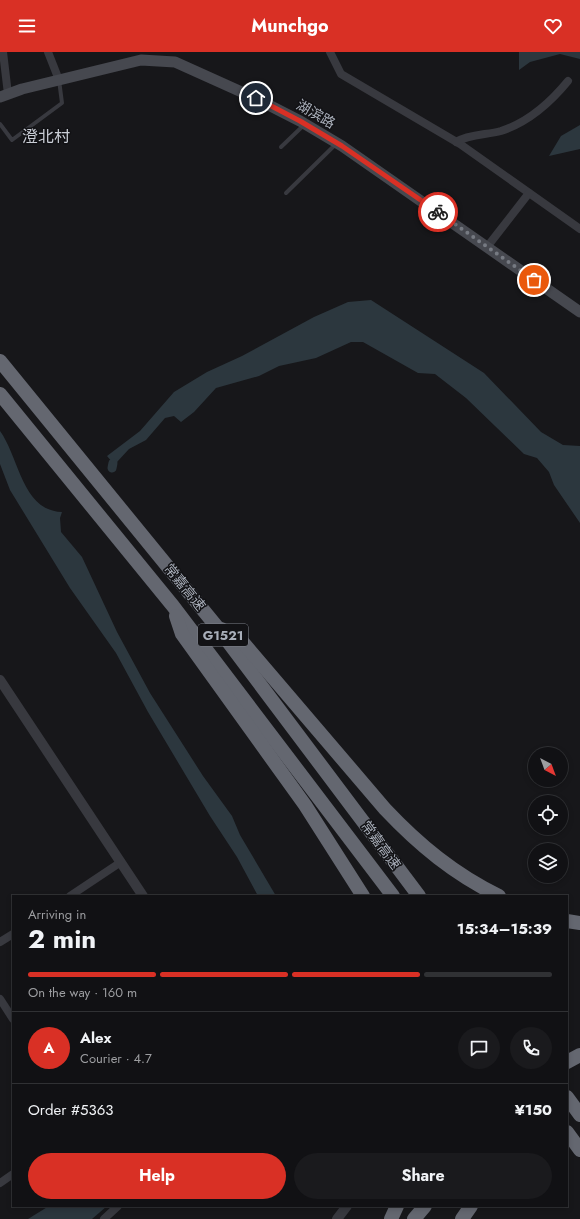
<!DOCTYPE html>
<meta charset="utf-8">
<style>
body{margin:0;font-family:Jost,"Noto Sans SC",sans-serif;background:#1a1a1d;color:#f1f3f6;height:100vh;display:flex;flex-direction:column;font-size:15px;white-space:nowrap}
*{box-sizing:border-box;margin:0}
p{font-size:13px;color:#9c9da0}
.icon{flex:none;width:22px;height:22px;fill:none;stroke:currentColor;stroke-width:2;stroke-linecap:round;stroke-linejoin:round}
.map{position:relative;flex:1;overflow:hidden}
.drawer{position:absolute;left:12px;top:843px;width:556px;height:312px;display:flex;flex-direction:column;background:#111114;border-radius:0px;box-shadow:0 2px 6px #0003,0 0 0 1px #303134}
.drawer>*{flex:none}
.needle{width:26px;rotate:139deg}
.buttons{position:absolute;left:528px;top:695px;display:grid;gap:8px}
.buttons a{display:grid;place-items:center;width:40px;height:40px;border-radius:50%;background:#111114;box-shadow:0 2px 6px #0003,0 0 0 1px #303134;font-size:20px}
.pin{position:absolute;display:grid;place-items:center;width:34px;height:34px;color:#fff;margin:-17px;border:2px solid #fff;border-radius:50%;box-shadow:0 1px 4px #0007}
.courier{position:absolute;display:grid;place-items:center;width:40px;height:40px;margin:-20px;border:3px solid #d93025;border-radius:50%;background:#fff;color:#222;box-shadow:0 1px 5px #0007}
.summary em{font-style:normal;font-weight:700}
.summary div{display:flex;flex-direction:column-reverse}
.summary{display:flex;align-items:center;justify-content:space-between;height:68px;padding:0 16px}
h1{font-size:26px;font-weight:700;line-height:30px}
.bar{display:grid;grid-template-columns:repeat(4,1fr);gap:6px 4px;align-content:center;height:48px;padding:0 16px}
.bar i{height:5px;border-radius:3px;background:#303134}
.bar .selected{background:#d93025}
.bar p{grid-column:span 4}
.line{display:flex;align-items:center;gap:10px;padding:0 16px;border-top:1px solid #303134}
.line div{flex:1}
.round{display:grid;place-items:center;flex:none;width:42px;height:42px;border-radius:21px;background:#1a1a1d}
.primary-button{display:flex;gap:8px;margin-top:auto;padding:8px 16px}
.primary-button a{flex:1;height:46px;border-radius:24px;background:#d93025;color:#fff;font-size:16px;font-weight:700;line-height:46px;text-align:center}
.primary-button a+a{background:#1a1a1d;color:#f1f3f6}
header{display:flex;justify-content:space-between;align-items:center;height:52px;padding:0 16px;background:#d93025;color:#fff;font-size:18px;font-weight:700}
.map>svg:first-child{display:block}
</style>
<header><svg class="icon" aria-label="menu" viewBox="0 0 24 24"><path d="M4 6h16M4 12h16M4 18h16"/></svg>Munchgo<svg class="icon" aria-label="heart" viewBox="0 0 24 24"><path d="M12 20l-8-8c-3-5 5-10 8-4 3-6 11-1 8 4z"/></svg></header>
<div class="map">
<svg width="580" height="1167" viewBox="0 0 580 1167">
<rect width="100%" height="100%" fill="#17171a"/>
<g fill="#2c373e">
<polygon points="519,0 580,0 580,7 560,2 530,10 519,18"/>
<polygon points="580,73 580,97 549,104 561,84"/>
<polygon points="371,248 484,321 541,380 563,393 580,394 580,471 554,433 549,420 537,406 524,402 466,346 435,322 418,321 363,290 351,290 316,306 279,314 259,324 216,336 194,360 181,370 174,364 165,366 146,388 129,397 117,410 113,411 107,404 140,379 174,340 207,320 242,304 314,265 348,250"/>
<path d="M0,379C19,405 22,459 62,460L60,466L61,480L82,505L117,580L150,641L203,724L232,764L240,783L276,844H258L237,805L210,764L148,660L116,601L70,536L10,438L0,412Z"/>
<polygon points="49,1154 107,1154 92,1167 28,1167"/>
</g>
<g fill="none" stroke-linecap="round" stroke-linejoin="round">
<polyline stroke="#2c373e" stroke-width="9" points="112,416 113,411"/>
<g stroke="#38393f" stroke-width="4">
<polyline points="0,72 12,88 62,51 59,28"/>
<polyline points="281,95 305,72"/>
<polyline points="286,141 337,91"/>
</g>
<g stroke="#38393f" stroke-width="8">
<polyline points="3,0 8,42"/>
<polyline points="48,0 59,28"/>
<polyline points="330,0 341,22 460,92 580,177"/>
<path d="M456,90C469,82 487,83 501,79C529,70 550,51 568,29"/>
<polyline points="487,195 529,141"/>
<polyline points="70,844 121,810"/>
<polyline points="0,890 13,882"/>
<polyline points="0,947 13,967"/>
<polyline points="0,1131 13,1122"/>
<polyline points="104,1167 118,1154"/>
</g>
<g stroke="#38393f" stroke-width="10">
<polyline points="0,628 143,844"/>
<polyline points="337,1167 347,1154"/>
</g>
<polyline stroke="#46484f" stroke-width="11" points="0,45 22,37 141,8 175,10 255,46 300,69 342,94 580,260"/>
<g stroke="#646770" stroke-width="14">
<polyline points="0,309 217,575 419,844"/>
<polyline points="0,342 173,554 393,844"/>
<polyline points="176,564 182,582 305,753 363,844"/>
<path d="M221,577L240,587L385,757C419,793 454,822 499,844"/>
<polyline points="567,869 580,871"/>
<polyline points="567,1010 580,1003"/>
<polyline points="567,1080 580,1098"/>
<polyline points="391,1167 397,1154"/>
<polyline points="414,1167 425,1154"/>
<polyline points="462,1167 471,1154"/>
</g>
<polyline stroke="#646770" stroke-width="14" points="567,1045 580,1063"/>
</g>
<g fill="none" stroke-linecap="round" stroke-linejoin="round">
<polyline stroke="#767a82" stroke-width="4" stroke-dasharray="0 7.2" points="438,160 534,228"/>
<polyline stroke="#d93025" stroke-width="5" points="256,46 300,69 342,94 438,160"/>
</g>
<g text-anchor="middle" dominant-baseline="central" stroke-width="3" stroke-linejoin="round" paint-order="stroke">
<rect fill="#121215" stroke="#7c8088" stroke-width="1" x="198" y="572" width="50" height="22" rx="3"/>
<g font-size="13" font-weight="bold" fill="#a9afba">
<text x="223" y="583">G1521</text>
</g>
<g font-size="14" fill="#a9afba" stroke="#121215">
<text transform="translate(316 62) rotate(30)">湖滨路</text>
<text transform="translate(185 535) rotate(51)">常嘉高速</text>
<text transform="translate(381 793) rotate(54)">常嘉高速</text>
</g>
<g font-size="16" fill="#caced6" stroke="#121215">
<text x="46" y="84">澄北村</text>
</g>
</g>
</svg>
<div class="buttons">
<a><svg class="needle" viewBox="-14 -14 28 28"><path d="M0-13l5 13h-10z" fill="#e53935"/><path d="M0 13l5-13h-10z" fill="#9c9da0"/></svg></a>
<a><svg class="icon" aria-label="locate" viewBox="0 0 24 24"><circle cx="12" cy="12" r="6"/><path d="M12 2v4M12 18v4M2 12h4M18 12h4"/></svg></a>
<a><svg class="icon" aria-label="layers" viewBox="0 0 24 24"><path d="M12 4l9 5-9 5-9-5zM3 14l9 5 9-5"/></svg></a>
</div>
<div class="pin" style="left:534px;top:228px;background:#ea580c"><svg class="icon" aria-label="bag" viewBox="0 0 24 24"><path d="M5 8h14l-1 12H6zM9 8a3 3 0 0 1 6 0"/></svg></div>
<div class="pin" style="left:256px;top:46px;background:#1f2937"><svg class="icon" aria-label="home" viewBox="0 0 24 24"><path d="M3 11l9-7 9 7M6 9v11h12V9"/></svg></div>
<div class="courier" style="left:438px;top:160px"><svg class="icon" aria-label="bike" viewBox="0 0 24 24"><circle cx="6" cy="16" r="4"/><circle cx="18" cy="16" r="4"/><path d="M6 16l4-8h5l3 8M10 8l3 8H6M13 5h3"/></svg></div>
<section class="drawer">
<div class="summary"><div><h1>2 min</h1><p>Arriving in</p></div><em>15:34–15:39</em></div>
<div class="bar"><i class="selected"></i><i class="selected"></i><i class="selected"></i><i></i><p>On the way · 160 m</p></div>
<div class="line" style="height:72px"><b class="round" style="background:#d93025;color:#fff">A</b><div><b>Alex</b><p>Courier · 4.7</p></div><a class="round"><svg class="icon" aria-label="chat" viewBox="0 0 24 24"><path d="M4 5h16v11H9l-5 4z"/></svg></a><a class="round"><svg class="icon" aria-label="phone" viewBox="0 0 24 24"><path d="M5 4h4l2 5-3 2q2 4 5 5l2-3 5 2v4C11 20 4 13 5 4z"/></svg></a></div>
<div class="line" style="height:52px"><div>Order #5363</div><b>¥150</b></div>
<div class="primary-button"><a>Help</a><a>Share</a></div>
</section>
</div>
